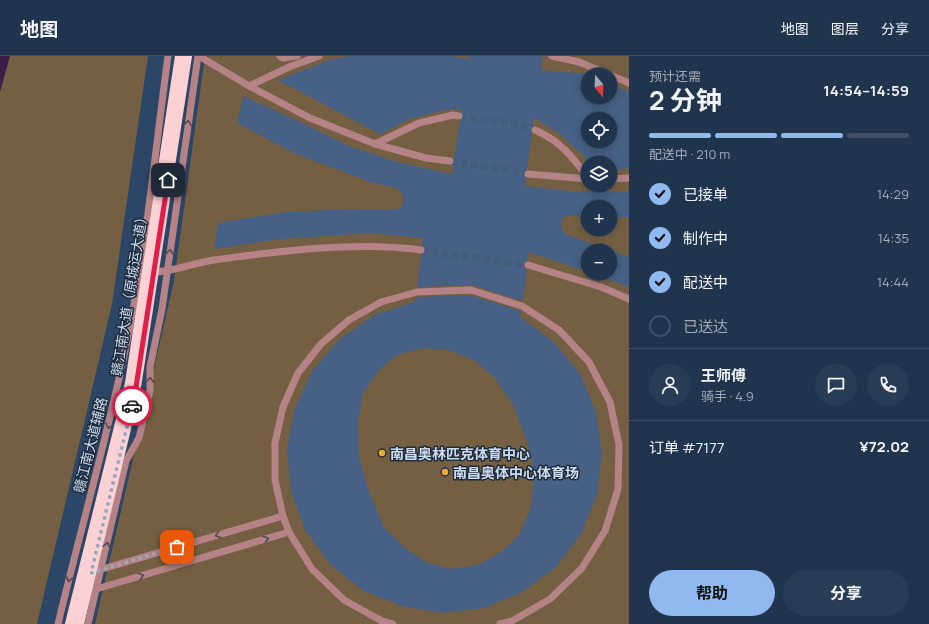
<!DOCTYPE html>
<html lang="zh">
<meta charset="utf-8">
<style>
body{margin:0;font-family:Manrope,"Noto Sans SC",sans-serif;background:#293c55;color:#f1f3f6;height:100vh;display:flex;flex-direction:column;font-size:15px;white-space:nowrap}
*{box-sizing:border-box;margin:0}
p{font-size:13px;color:#a2aab6}
.icon{flex:none;width:22px;height:22px;fill:none;stroke:currentColor;stroke-width:2;stroke-linecap:round;stroke-linejoin:round}
.map{position:relative;flex:1;overflow:hidden}
.drawer{display:flex;flex-direction:column;background:#21344e;width:300px}
.drawer>*{flex:none}
.needle{width:26px;rotate:161deg}
.controls{position:absolute;left:581px;top:12px;display:grid;gap:8px}
.controls a{display:grid;place-items:center;width:36px;height:36px;border-radius:50%;background:#21344e;box-shadow:0 2px 10px #0003,0 0 0 1px #3e4f66;font-size:20px}
.pin{position:absolute;display:grid;place-items:center;width:34px;height:34px;color:#fff;margin:-17px;border-radius:8px;box-shadow:0 2px 6px #0006}
.courier{position:absolute;display:grid;place-items:center;width:40px;height:40px;margin:-20px;border:3px solid #e11d48;border-radius:50%;background:#fff;color:#222;box-shadow:0 1px 5px #0007}
.headline em{font-style:normal;font-weight:700}
.headline div{display:flex;flex-direction:column-reverse}
.headline{display:flex;align-items:center;justify-content:space-between;height:68px;padding:0 20px}
h1{font-size:26px;font-weight:700;line-height:30px}
.bar{display:grid;grid-template-columns:repeat(4,1fr);gap:6px 4px;align-content:center;height:48px;padding:0 20px}
.bar i{height:5px;border-radius:3px;background:#3e4f66}
.bar .selected{background:#90b9f0}
.bar p{grid-column:span 4}
.line{display:flex;align-items:center;gap:10px;padding:0 20px;border-top:1px solid #3e4f66}
.line div{flex:1}
.round{display:grid;place-items:center;flex:none;width:42px;height:42px;border-radius:21px;background:#293c55}
ol{padding:0 20px;list-style:none}
li{display:flex;align-items:center;gap:12px;height:44px}
li p{margin-inline-start:auto}
li .icon{padding:4px;border-radius:50%;background:#90b9f0;color:#111;stroke-width:4}
li:last-child{color:#a2aab6}
li i{width:22px;height:22px;border:2px solid #3e4f66;border-radius:50%}
.cta{display:flex;gap:8px;margin-top:auto;padding:8px 20px}
.cta a{flex:1;height:46px;border-radius:24px;background:#90b9f0;color:#111;font-size:16px;font-weight:700;line-height:46px;text-align:center}
.cta a+a{background:#293c55;color:#f1f3f6}
header{display:flex;align-items:center;gap:24px;box-sizing:border-box;height:56px;padding:0 20px;background:#21344e;border-bottom:1px solid #3e4f66}
header strong{font-size:19px}
nav{display:flex;gap:22px;margin-inline-start:auto;font-size:14px}
main{display:flex;flex:1;min-height:0}
.map>svg:first-child{display:block}
</style>
<header>
<strong>地图</strong>
<nav><a>地图</a><a>图层</a><a>分享</a></nav>
</header>
<main>
<div class="map">
<svg width="629" height="568" viewBox="0 0 629 568">
<rect width="100%" height="100%" fill="#2c4668"/>
<g fill="#745f42" fill-rule="evenodd">
<polygon points="0,0 148,0 112,248 37,568 0,568"/>
<path d="M205,0H629V568H95L174,225ZM588,19H610V41H588ZM588,63H610V85H588ZM588,107H610V129H588ZM588,151H610V173H588ZM588,195H610V217H588Z"/>
</g>
<polygon fill="#3b1e47" points="0,0 10,0 0,36"/>
<g fill="#466185" fill-rule="evenodd">
<path d="M349,0H451L469,3V0H543L541,14L588,18V41H610V27L629,36V112L610,115V107H591L560,78L534,62L533,69L530,74L532,78L527,113L524,115L523,118L526,122L525,130L570,135H629V161H610V151H588V160L568,159L562,163L561,170L565,178L629,201V231L592,218L610,217V195H588V216L529,196L528,204L525,205L523,208L524,212L527,214L523,245L472,229L417,231L421,199L425,197L426,195L425,192L422,189L423,182L369,177L280,183L214,193L218,167L285,156L351,153L395,154L402,150L404,141L399,133L370,126L294,97L237,67L243,40L294,63L349,90L397,106L452,118L455,106L454,102L460,65L463,63L464,60L461,56V53L445,54L410,63L380,78L278,24L330,4ZM588,63H610V85H588Z"/>
<path d="M470,239L521,255L520,261L554,286L580,318L596,356L602,398L597,439L581,478L556,511L522,536L484,552L442,557L401,550L362,534L330,508L305,474L291,435L287,393L295,352L313,314L340,283L374,259L414,246L415,242L418,241ZM424,292L448,294L474,304L494,321L513,349L527,385L534,418L531,451L519,479L501,496L478,509L452,513L428,507L406,493L384,471L369,436L359,401L358,366L363,337L378,315L397,299Z"/>
</g>
<g fill="none" stroke-linecap="round" stroke-linejoin="round">
<g stroke="#445c7c" stroke-width="7" stroke-dasharray="7 3.5" stroke-linecap="butt">
<polyline points="459,60 524,69 535,74"/>
<polyline points="450,105 528,118"/>
<polyline points="421,194 528,209"/>
</g>
<g stroke="#b58285" stroke-width="7">
<polyline points="199,0 249,30 310,62 375,88 426,102 450,105"/>
<polyline points="280,0 283,2 297,0"/>
<polyline points="552,0 579,6 629,27"/>
<polyline points="249,30 289,11 319,0"/>
<path d="M535,74C560,85 572,100 588,122"/>
<polyline points="375,88 419,67 453,59 459,60"/>
<polyline points="528,118 588,123"/>
<polyline points="610,123 629,122"/>
<polyline points="528,209 601,231 629,243"/>
<path d="M149,216C171,217 193,207 214,204C280,195 355,185 421,194"/>
<polyline points="99,514 283,460"/>
<polyline points="93,534 289,476"/>
<path d="M58,568C80,475 107,383 126,290C146,194 155,96 168,0"/>
<polyline points="88,568 126,405 139,382 150,334 150,311 162,253 198,0"/>
<polyline points="393,568 382,565 344,544 312,513 289,476 283,460 275,424 275,387 283,351 298,317 321,288 349,264 381,246 417,236 471,234 522,250 559,274 589,306 610,346 619,389 618,433 605,475 582,512 550,543 512,565 500,568"/>
</g>
<g stroke="#fbd1d3" stroke-width="10">
<polyline points="70,568 130,327 180,0"/>
<polyline points="79,568 136,331 187,0"/>
</g>
</g>
<defs><path id="oneway-chevron" d="M-2-3.5L2.5 0L-2 3.5" fill="none" stroke-width="1.6" stroke-linecap="round" stroke-linejoin="round"/></defs>
<g stroke="#544a56">
<use href="#oneway-chevron" transform="translate(188 67) rotate(-82)"/>
<use href="#oneway-chevron" transform="translate(170 196) rotate(-82)"/>
<use href="#oneway-chevron" transform="translate(150 324) rotate(-89)"/>
<use href="#oneway-chevron" transform="translate(109 370) rotate(103)"/>
<use href="#oneway-chevron" transform="translate(218 479) rotate(163)"/>
<use href="#oneway-chevron" transform="translate(266 483) rotate(-17)"/>
<use href="#oneway-chevron" transform="translate(107 489) rotate(-76)"/>
<use href="#oneway-chevron" transform="translate(141 520) rotate(-17)"/>
<use href="#oneway-chevron" transform="translate(69 523) rotate(105)"/>
</g>
<g fill="none" stroke-linecap="round" stroke-linejoin="round">
<polyline stroke="#94a8c0" stroke-width="4" stroke-dasharray="0 7.2" points="132,350 91,517 177,491"/>
<polyline stroke="#e11d48" stroke-width="5" points="132,350 136,331 168,124"/>
</g>
<g fill="#eca93a" stroke="#202c3c" stroke-width="1.5">
<circle cx="382" cy="397" r="4"/>
<circle cx="445" cy="416" r="4"/>
</g>
<g text-anchor="middle" dominant-baseline="central" stroke-width="3" stroke-linejoin="round" paint-order="stroke">
<g font-size="14" fill="#ccdcf0" stroke="#202c3c">
<text transform="translate(129 237) rotate(-81)">赣江南大道（原城运大道）</text>
<text transform="translate(90 389) rotate(-76)">赣江南大道辅路</text>
</g>
<g font-size="14" font-weight="bold" fill="#ccdcf0" stroke="#202c3c" text-anchor="start">
<text x="390" y="397">南昌奥林匹克体育中心</text>
<text x="453" y="416">南昌奥体中心体育场</text>
</g>
</g>
</svg>
<div class="controls">
<a><svg class="needle" viewBox="-14 -14 28 28"><path d="M0-13l5 13h-10z" fill="#e53935"/><path d="M0 13l5-13h-10z" fill="#a2aab6"/></svg></a>
<a><svg class="icon" aria-label="locate" viewBox="0 0 24 24"><circle cx="12" cy="12" r="6"/><path d="M12 2v4M12 18v4M2 12h4M18 12h4"/></svg></a>
<a><svg class="icon" aria-label="layers" viewBox="0 0 24 24"><path d="M12 4l9 5-9 5-9-5zM3 14l9 5 9-5"/></svg></a>
<a>+</a>
<a>−</a>
</div>
<div class="pin" style="left:177px;top:491px;background:#ea580c"><svg class="icon" aria-label="bag" viewBox="0 0 24 24"><path d="M5 8h14l-1 12H6zM9 8a3 3 0 0 1 6 0"/></svg></div>
<div class="pin" style="left:168px;top:124px;background:#1f2937"><svg class="icon" aria-label="home" viewBox="0 0 24 24"><path d="M3 11l9-7 9 7M6 9v11h12V9"/></svg></div>
<div class="courier" style="left:132px;top:350px"><svg class="icon" aria-label="car" viewBox="0 0 24 24"><path d="M5 17H2v-5l4-1 3-4h7l3 4 3 1v5h-3M9 17h6M6 11h13"/><circle cx="7" cy="17" r="2"/><circle cx="17" cy="17" r="2"/></svg></div>
</div>
<section class="drawer">
<div class="headline"><div><h1>2 分钟</h1><p>预计还需</p></div><em>14:54–14:59</em></div>
<div class="bar"><i class="selected"></i><i class="selected"></i><i class="selected"></i><i></i><p>配送中 · 210 m</p></div>
<ol>
<li><svg class="icon" aria-label="check" viewBox="0 0 24 24"><path d="M5 12l5 5 9-10"/></svg>已接单<p>14:29</p></li>
<li><svg class="icon" aria-label="check" viewBox="0 0 24 24"><path d="M5 12l5 5 9-10"/></svg>制作中<p>14:35</p></li>
<li><svg class="icon" aria-label="check" viewBox="0 0 24 24"><path d="M5 12l5 5 9-10"/></svg>配送中<p>14:44</p></li>
<li><i></i>已送达</li>
</ol>
<div class="line" style="height:72px"><a class="round"><svg class="icon" aria-label="person" viewBox="0 0 24 24"><circle cx="12" cy="8" r="4"/><path d="M4 21q1-7 8-7t8 7"/></svg></a><div><b>王师傅</b><p>骑手 · 4.9</p></div><a class="round"><svg class="icon" aria-label="chat" viewBox="0 0 24 24"><path d="M4 5h16v11H9l-5 4z"/></svg></a><a class="round"><svg class="icon" aria-label="phone" viewBox="0 0 24 24"><path d="M5 4h4l2 5-3 2q2 4 5 5l2-3 5 2v4C11 20 4 13 5 4z"/></svg></a></div>
<div class="line" style="height:52px"><div>订单 #7177</div><b>¥72.02</b></div>
<div class="cta"><a>帮助</a><a>分享</a></div>
</section>
</main>
